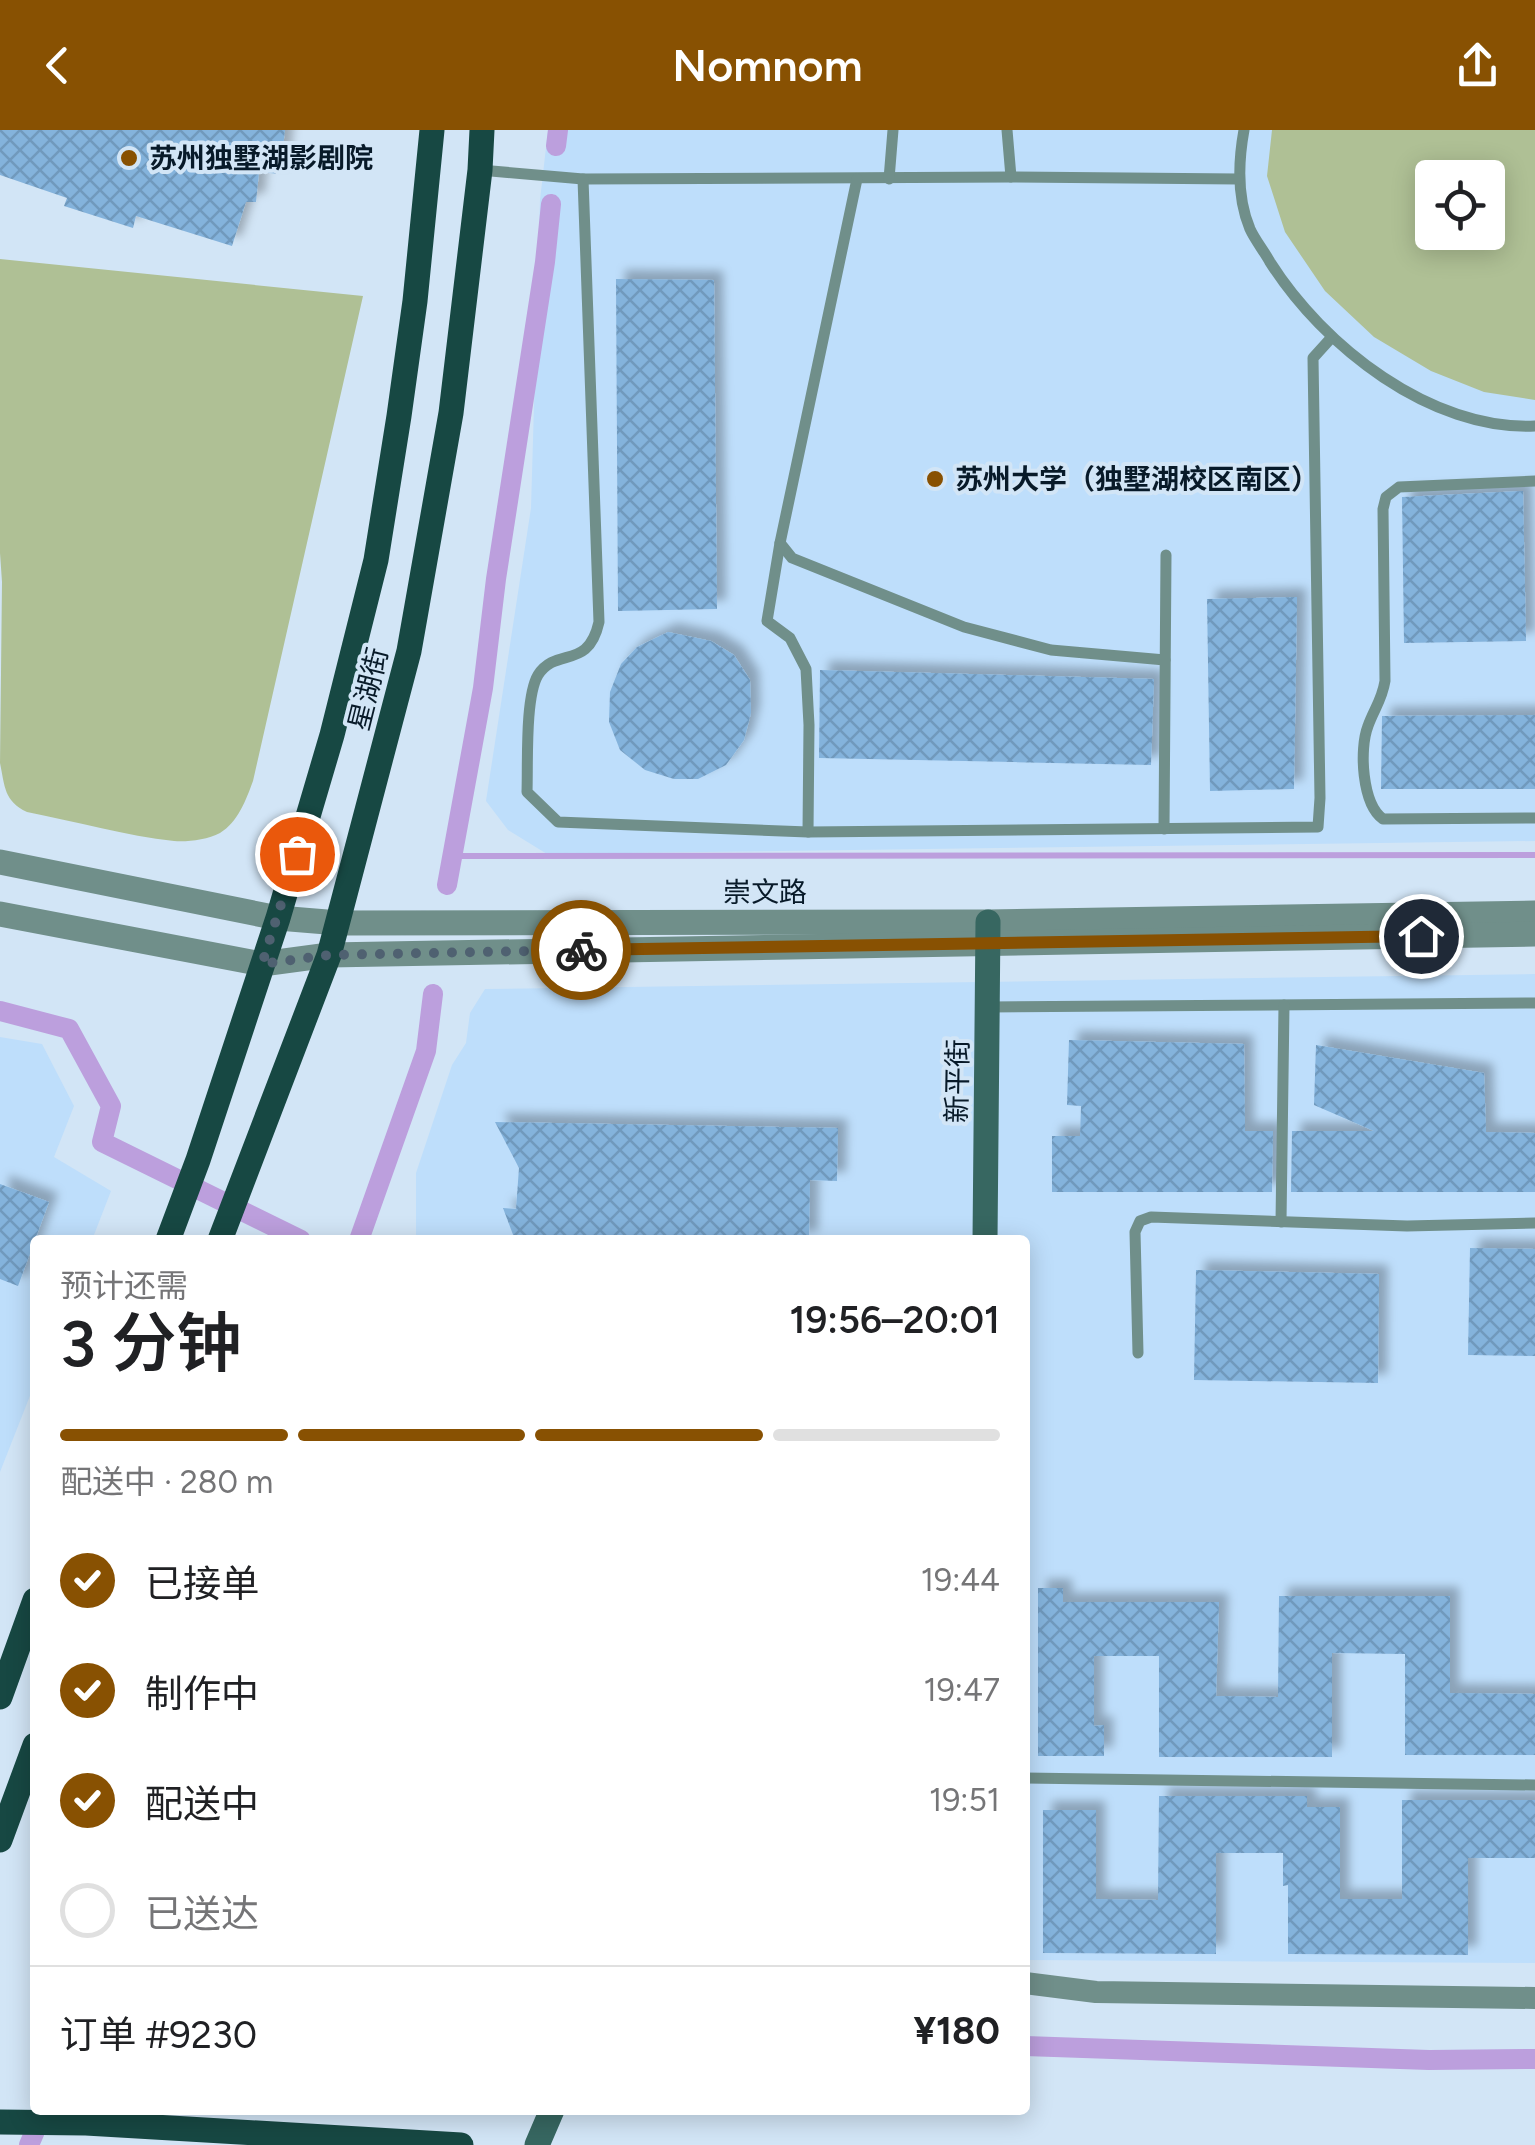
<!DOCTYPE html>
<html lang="zh">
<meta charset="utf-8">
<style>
body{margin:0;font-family:Figtree,"Noto Sans SC",sans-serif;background:#f6f6f6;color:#202124;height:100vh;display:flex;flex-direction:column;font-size:38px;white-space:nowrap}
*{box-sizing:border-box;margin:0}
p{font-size:32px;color:#757577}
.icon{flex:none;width:55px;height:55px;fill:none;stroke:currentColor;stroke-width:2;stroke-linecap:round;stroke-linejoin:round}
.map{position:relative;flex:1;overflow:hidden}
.panel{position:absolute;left:30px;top:1105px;width:1000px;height:880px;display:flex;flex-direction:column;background:#fff;border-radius:10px;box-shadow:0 5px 25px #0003}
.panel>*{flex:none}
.fabs{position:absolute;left:1415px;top:30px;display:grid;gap:20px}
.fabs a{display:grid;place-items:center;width:90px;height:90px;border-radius:10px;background:#fff;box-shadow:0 5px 25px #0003;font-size:50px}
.pin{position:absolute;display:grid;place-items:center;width:85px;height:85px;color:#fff;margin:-42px;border:5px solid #fff;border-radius:50%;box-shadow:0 2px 10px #0007}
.courier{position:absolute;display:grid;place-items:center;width:100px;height:100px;margin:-50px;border:8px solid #885102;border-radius:50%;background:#fff;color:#222;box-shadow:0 2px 12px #0007}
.overview em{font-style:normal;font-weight:600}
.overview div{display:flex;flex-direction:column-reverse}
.overview{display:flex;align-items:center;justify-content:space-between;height:170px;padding:0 30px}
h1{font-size:65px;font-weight:600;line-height:75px}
.bar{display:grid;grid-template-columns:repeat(4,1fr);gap:15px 10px;align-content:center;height:120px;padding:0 30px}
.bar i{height:12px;border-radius:8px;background:#e0e0e0}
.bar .on{background:#885102}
.bar p{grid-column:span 4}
.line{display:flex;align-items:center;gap:25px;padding:0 30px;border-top:2px solid #e0e0e0}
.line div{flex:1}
ol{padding:0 30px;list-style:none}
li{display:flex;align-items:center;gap:30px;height:110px}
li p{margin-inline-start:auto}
li .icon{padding:10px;border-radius:50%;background:#885102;color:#fff;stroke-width:4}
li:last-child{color:#757577}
li i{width:55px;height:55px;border:5px solid #e0e0e0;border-radius:50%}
header{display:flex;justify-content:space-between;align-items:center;height:130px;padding:0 30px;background:#885102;color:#fff;font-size:45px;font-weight:600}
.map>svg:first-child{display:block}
</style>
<header><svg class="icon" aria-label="back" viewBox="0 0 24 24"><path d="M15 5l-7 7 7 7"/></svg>Nomnom<svg class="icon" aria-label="share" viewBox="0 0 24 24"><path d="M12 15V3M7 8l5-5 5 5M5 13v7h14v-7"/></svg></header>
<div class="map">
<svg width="1535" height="2015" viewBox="0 0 1535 2015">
<defs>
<pattern id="building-cross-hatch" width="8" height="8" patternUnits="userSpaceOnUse" patternTransform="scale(2.5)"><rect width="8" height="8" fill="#84b3dc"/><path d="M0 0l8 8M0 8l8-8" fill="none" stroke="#7099bd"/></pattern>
<filter id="shadow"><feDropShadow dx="9" dy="-9" stdDeviation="5" flood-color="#0004"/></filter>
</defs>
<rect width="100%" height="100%" fill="#d2e5f6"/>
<g fill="#bedefb" fill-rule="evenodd">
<path d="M548,0H1535V711L547,724L508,700L486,671L531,378L540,70ZM1432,48H1488V102H1432Z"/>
<polygon points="1535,844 1535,1833 1025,1830 1025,1110 416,1110 416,1043 452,935 466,913 470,883 485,859"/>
<polygon points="0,907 42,914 74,976 54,1027 111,1061 92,1110 35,1110 35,1253 0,1342"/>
</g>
<g fill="#afc095" fill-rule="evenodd">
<path d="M1272,0H1535V270L1484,262L1431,241L1374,207L1325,161L1285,102L1267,46ZM1432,48H1488V102H1432Z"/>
<path d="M0,129L363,166L253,651C246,670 238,692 220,703C207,710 187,712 174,711C127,706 74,691 27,682C4,671 5,657 0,633L2,452L0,423Z"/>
</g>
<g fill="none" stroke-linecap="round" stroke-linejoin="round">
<polyline stroke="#bc9fdd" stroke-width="6" points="451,726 1535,725"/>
<g stroke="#bc9fdd" stroke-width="20">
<polyline points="556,16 558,0"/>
<polyline points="447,755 483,558 496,449 545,132 551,74"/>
<polyline points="0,881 69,899 111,976 102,1012 301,1110"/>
<polyline points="359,1110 426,921 433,864"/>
<polyline points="1025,1916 1429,1930 1535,1929"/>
<polyline points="29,2015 44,1980"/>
</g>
</g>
<g fill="url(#building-cross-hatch)" filter="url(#shadow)">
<polygon points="0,0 285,0 280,44 259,42 256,72 246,72 232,116 136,86 133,98 64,76 67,68 0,45"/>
<polygon points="616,149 714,150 717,479 618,481"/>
<polygon points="1523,361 1526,511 1404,513 1402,367"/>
<polygon points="1297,467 1294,659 1210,661 1207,469"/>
<polygon points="668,502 711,511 734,525 750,550 751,583 744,610 726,635 698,649 674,649 645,640 620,620 609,592 610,562 621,534 637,517"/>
<polygon points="820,540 1154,549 1151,635 819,628"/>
<polygon points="1535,585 1535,659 1381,659 1382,586"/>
<polygon points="1069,910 1244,914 1245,1001 1273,1001 1272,1062 1052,1062 1052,1006 1080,1006 1081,976 1067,975"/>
<polygon points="1316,915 1484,943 1486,1002 1535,1003 1535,1062 1291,1062 1292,1001 1374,1001 1314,975"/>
<polygon points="495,992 838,998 837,1051 810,1050 809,1110 515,1110 503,1078 516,1079 519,1038"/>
<polygon points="0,1054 49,1072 18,1156 0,1149"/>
<polygon points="1470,1118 1535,1119 1535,1226 1468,1225"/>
<polygon points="1196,1140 1379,1144 1378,1253 1194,1250"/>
<polygon points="1038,1458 1063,1458 1063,1472 1219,1472 1216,1566 1278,1567 1279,1466 1450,1466 1450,1563 1535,1564 1535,1625 1405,1625 1405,1524 1332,1523 1332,1627 1159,1627 1159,1526 1094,1526 1094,1596 1104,1595 1104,1626 1038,1626"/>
<polygon points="1159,1666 1307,1666 1307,1677 1340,1677 1340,1769 1402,1769 1402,1670 1535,1670 1535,1728 1468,1728 1468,1825 1288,1824 1288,1755 1283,1756 1283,1723 1216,1723 1216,1824 1043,1823 1043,1680 1096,1680 1096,1769 1158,1770"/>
</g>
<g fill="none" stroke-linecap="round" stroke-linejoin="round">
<g stroke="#708f8a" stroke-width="11">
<polyline points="1007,0 1011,47"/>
<path d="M1244,0C1238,33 1237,68 1250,99C1255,110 1264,121 1270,132C1323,216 1431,301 1535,296"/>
<polyline points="480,40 583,49 1011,47 1238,49"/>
<path d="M583,49L599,492C588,541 557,516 538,545C525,567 528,633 527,662L558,692L808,702L1318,697L1320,668L1313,228L1332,207"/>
<polyline points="857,49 780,413 792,428 964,497 1051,520 1165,530"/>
<polyline points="889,49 893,0"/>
<path d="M1535,351L1399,357L1386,367L1383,379L1385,551C1382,570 1374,579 1368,596C1359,619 1362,674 1383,689L1535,688"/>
<polyline points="780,413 767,491 790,508 806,539 809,595 808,702"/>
<polyline points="1164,699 1166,425"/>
<polyline points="988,877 1535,873"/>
<polyline points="1281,1092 1284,875"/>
<polyline points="1138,1223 1135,1102 1140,1091 1151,1087 1407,1096 1535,1093"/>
<polyline points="1025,1648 1535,1655"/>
</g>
<polyline stroke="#708f8a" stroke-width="22" points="1025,1853 1096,1862 1535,1868"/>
<g stroke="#708f8a" stroke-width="25">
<polyline points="0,732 278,788 339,793 988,792 1535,783"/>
<polyline points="0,784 262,834 329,825 1535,804"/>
</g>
<g stroke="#376761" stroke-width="25">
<polyline points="985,1110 988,792"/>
<polyline points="537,2015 552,1980"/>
</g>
<g stroke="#174843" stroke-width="25">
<polyline points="168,1110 198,1030 278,788 332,605 376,430 399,286 415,171 432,0"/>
<polyline points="220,1110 329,825 409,521 451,283 480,40 482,0"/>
<polyline points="0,1567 35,1470"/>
<polyline points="0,1710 35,1615"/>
<polyline points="0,1992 86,1993 461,2015"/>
</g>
</g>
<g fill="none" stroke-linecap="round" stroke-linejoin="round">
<polyline stroke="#4f6171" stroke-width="10" stroke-dasharray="0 18" points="297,724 262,834 329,825 581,820"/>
<polyline stroke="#885102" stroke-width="12" points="581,820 1421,806"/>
</g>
<g fill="#885102" stroke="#d2e5f6" stroke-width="4">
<circle cx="129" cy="28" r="10"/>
<circle cx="935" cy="349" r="10"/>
</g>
<g text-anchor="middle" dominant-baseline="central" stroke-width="8" stroke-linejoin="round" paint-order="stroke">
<g font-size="28" font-weight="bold" fill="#081a29" stroke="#d2e5f6" text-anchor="start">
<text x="149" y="28">苏州独墅湖影剧院</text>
<text x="955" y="349">苏州大学（独墅湖校区南区）</text>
</g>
<g font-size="28" fill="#081a29" stroke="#d2e5f6">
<text transform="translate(368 559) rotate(-76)">星湖街</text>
<text x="765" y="762">崇文路</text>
<text transform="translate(957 951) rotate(-89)">新平街</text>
</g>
</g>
</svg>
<div class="fabs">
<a><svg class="icon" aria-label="locate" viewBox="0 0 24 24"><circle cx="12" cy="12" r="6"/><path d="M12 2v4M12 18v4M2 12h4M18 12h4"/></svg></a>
</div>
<div class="pin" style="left:297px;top:724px;background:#ea580c"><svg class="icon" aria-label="bag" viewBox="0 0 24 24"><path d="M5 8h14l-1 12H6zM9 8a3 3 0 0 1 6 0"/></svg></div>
<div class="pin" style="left:1421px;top:806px;background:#1f2937"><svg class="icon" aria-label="home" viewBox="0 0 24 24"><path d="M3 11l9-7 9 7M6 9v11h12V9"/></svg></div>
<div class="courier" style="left:581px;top:820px"><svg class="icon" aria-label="bike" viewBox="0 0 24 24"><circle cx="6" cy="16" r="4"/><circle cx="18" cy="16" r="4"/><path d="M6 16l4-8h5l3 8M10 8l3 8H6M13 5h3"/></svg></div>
<section class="panel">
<div class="overview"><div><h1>3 分钟</h1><p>预计还需</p></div><em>19:56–20:01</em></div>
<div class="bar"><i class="on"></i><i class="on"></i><i class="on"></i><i></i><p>配送中 · 280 m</p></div>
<ol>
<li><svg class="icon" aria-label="check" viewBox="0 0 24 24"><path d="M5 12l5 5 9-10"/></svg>已接单<p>19:44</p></li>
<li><svg class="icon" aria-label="check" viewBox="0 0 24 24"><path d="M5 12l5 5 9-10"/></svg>制作中<p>19:47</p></li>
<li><svg class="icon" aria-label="check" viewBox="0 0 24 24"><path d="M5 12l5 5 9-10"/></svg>配送中<p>19:51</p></li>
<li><i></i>已送达</li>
</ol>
<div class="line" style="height:130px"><div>订单 #9230</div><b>¥180</b></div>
</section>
</div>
